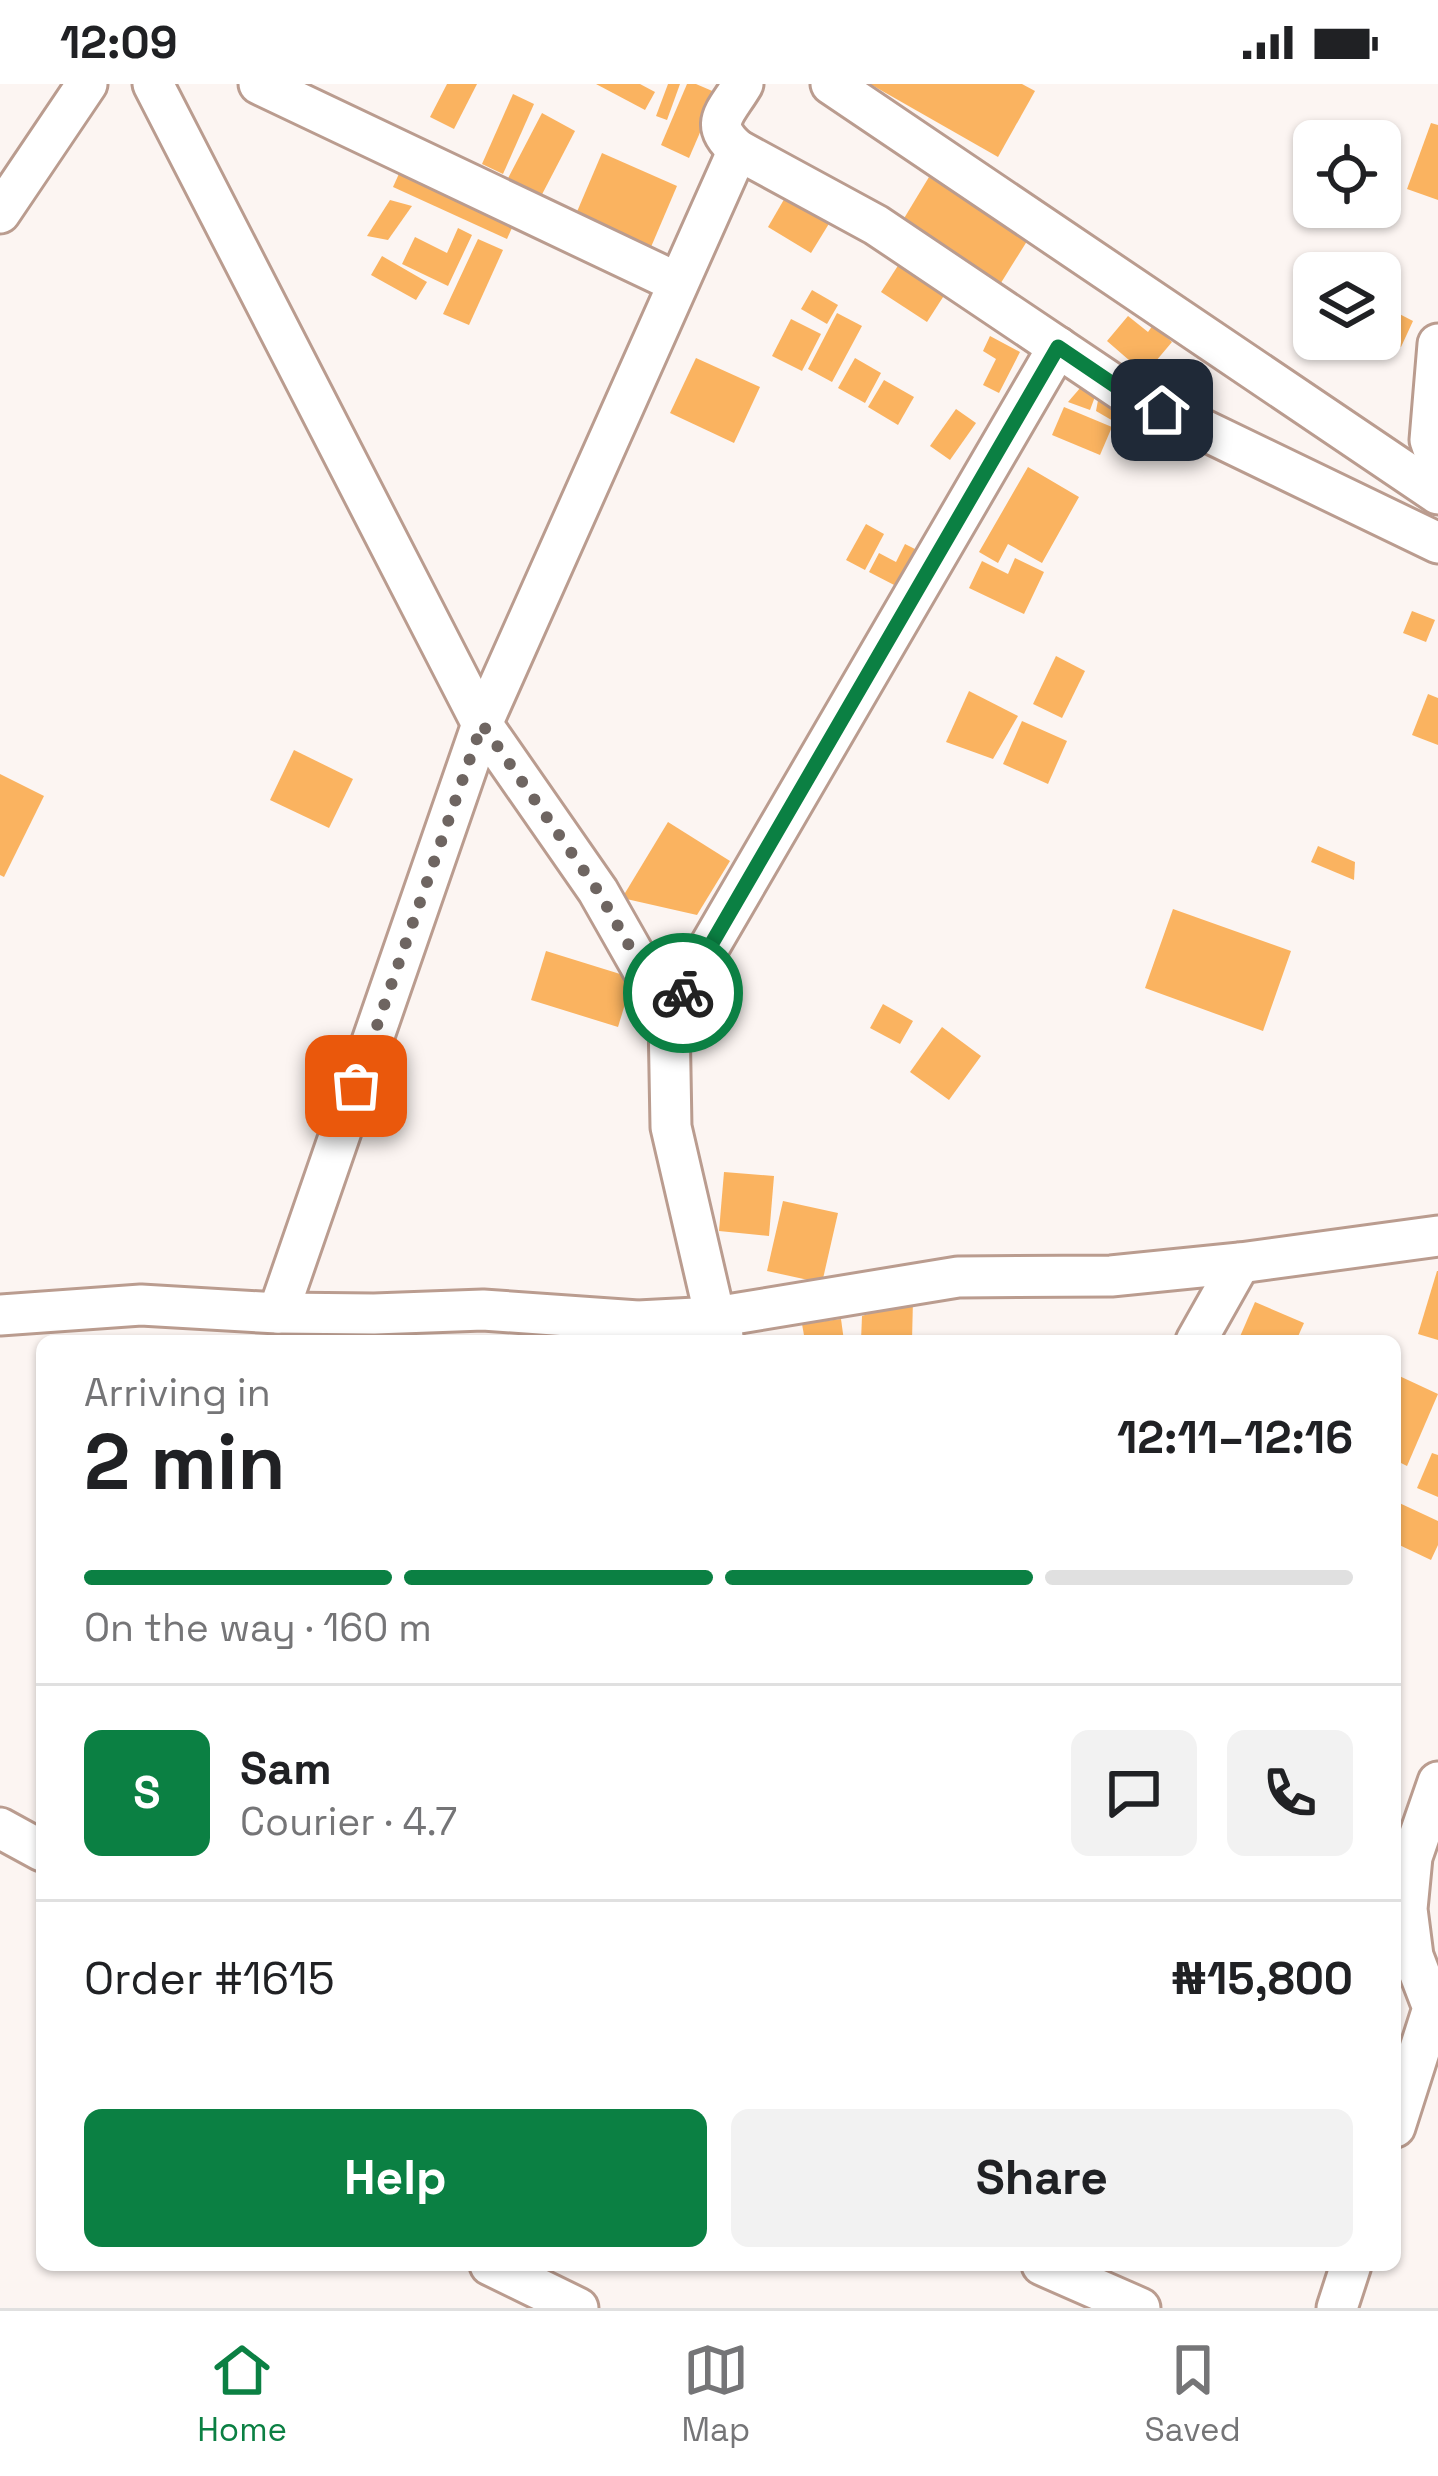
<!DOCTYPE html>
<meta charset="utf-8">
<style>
body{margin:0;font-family:"Space Grotesk",sans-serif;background:#f2f2f2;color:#202124;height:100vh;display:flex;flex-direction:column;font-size:45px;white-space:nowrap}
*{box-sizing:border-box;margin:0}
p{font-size:39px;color:#757577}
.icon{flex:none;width:66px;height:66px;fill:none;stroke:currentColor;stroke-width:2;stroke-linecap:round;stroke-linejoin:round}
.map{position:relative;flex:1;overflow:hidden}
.panel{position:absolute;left:36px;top:1251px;width:1365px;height:936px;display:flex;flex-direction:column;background:#fff;border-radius:18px;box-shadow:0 3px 9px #0004}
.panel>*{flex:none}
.buttons{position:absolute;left:1293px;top:36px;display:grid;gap:24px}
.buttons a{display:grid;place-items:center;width:108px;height:108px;border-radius:18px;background:#fff;box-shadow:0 3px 9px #0004;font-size:60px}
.pin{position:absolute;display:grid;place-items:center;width:102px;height:102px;color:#fff;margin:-51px;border-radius:24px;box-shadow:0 6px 18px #0006}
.courier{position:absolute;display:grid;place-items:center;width:120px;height:120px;margin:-60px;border:9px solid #0b8043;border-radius:50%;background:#fff;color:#222;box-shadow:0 3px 15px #0007}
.headline em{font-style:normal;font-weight:800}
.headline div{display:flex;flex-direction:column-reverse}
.headline{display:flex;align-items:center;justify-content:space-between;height:204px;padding:0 48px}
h1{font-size:78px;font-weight:800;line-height:90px}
.bar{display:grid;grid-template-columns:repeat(4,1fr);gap:18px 12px;align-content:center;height:144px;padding:0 48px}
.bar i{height:15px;border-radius:9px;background:#e0e0e0}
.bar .on{background:#0b8043}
.bar p{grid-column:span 4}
.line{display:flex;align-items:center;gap:30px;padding:0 48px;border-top:3px solid #e0e0e0}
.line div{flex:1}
.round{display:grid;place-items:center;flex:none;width:126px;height:126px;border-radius:18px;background:#f2f2f2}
.button{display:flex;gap:24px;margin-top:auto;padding:24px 48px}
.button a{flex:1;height:138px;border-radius:18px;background:#0b8043;color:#fff;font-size:48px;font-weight:800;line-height:138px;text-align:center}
.button a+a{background:#f2f2f2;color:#202124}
.status{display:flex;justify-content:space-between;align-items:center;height:84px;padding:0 60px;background:#fff;direction:ltr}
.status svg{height:33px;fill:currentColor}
.menu{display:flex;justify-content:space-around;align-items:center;height:168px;border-top:3px solid #e0e0e0;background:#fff;font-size:33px;color:#757577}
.menu a{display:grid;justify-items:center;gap:6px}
.menu .on{color:#0b8043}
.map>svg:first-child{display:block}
</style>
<div class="status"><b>12:09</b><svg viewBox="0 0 49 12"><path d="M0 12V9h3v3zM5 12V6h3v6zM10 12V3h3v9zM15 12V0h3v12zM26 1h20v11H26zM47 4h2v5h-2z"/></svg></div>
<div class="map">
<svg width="1438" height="2224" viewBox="0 0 1438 2224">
<rect width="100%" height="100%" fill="#fcf5f2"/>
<g fill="#fab360">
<polygon points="447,0 477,0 454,45 430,33"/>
<polygon points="596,0 640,0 655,8 645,26"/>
<polygon points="668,0 680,0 667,36 656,32"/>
<polygon points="687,0 696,0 717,9 689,74 661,61"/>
<polygon points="870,0 1022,0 1035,7 998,73"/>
<polygon points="513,10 534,20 503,90 482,80"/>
<polygon points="542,29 575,47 537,120 504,102"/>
<polygon points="1431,39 1438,41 1438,116 1407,105"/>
<polygon points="602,69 677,102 651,163 576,130"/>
<polygon points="402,83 516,135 507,155 393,103"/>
<polygon points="929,93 1029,154 999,202 900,141"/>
<polygon points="786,112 830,138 811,169 768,143"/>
<polygon points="390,116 412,122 388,156 367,152"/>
<polygon points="458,144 472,151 448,202 402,180 415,153 447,169"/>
<polygon points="478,155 503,166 469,241 443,230"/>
<polygon points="382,172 427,198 416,216 371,191"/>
<polygon points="899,180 945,210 927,238 881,208"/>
<polygon points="812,206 838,221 827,240 801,225"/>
<polygon points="1380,220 1413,237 1401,263 1380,253"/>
<polygon points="837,229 862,242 832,298 808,285"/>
<polygon points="1128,232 1148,248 1153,241 1172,258 1145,290 1107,257"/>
<polygon points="791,235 821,250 802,287 772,272"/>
<polygon points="990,252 1020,268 999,309 983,301 996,275 983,267"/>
<polygon points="696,274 760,303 734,359 670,329"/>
<polygon points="855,274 881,289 865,319 838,304"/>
<polygon points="884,296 914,313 898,341 868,323"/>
<polygon points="1081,303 1096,310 1090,326 1068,318"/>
<polygon points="1099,311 1128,327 1120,341 1096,327"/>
<polygon points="1064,323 1112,343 1100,371 1052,351"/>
<polygon points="956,325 976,339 950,376 930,362"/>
<polygon points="1028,383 1079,413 1042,479 1008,460 998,479 979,468"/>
<polygon points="866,440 884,450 865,486 846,476"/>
<polygon points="905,460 917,466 898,503 869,488 879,469 896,478"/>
<polygon points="1015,474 1044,488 1024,530 969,504 982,477 1008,490"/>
<polygon points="1412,527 1435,536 1426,558 1403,549"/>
<polygon points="1056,572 1085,587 1062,634 1033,620"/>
<polygon points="969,607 1018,632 993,675 946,658"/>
<polygon points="1428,610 1438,614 1438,661 1412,651"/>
<polygon points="1022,637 1067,657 1048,700 1003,680"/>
<polygon points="294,666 353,695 329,744 270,716"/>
<polygon points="0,690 44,712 4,793 0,791"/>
<polygon points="668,738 730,777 697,831 622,814"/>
<polygon points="1318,762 1355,778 1354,796 1311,778"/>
<polygon points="1173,825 1291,867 1263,947 1145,904"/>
<polygon points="546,867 633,894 618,943 531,916"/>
<polygon points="883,920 913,937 900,960 870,944"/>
<polygon points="942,943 981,972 949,1016 910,988"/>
<polygon points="724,1088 774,1092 769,1152 719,1147"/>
<polygon points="783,1117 838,1129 822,1199 767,1187"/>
<polygon points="1437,1187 1438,1187 1438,1256 1418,1250"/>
<polygon points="913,1215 912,1257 861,1257 862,1232"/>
<polygon points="1255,1218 1304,1239 1296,1257 1238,1257"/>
<polygon points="841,1235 844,1257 805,1257 802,1240"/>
<polygon points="1395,1290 1438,1310 1407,1382 1395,1376"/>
<polygon points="1432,1369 1438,1371 1438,1413 1417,1404"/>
<polygon points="1395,1417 1438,1437 1438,1461 1431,1476 1395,1459"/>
</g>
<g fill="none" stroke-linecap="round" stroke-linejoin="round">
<g stroke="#ba9c8f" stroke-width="45">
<g id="street">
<polyline points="153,0 482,640 598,807 669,932 671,1043 715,1233 723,1252"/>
<polyline points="259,0 678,199"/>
<path d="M743,0C726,29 707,40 738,66L876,141L1123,307L1438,459"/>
<polyline points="831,0 1438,410"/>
<polyline points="0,129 87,0"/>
<polyline points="1438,260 1430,356 1438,379"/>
<polyline points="669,932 1058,263"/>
<polyline points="278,1229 482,640 738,66"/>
<polyline points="0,1231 141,1221 278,1229 374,1230 483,1226 638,1237 715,1233 958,1193 1111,1192 1240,1179 1438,1152"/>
<polyline points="1196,1257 1240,1179"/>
<polyline points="0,1744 42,1767"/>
<polyline points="1395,2043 1433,1924 1413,1872 1407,1825 1412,1773 1438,1698"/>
<polyline points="490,2181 578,2224"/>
<polyline points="1042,2181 1140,2224"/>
<polyline points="1337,2224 1351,2181"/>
</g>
</g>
<use href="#street" stroke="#fff" stroke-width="39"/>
</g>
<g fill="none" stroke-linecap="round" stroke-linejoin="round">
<polyline stroke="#6e6561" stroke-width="12" stroke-dasharray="0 21.6" points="356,1002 482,640 598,807 669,932 683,909"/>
<polyline stroke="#0b8043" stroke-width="15" points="683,909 1058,263 1123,307 1162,326"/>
</g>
</svg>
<div class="buttons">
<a><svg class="icon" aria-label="locate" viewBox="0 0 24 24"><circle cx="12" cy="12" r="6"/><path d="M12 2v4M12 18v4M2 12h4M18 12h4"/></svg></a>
<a><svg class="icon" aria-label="layers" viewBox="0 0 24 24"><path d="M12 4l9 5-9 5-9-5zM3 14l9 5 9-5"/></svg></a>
</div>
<div class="pin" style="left:356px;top:1002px;background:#ea580c"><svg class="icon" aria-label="bag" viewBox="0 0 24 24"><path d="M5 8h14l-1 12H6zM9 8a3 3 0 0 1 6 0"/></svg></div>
<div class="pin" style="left:1162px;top:326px;background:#1f2937"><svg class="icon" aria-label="home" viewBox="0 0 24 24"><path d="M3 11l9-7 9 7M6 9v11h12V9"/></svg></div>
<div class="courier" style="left:683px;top:909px"><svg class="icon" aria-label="bike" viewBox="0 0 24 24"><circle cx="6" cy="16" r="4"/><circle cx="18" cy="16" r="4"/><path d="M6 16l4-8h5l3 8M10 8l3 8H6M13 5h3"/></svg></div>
<section class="panel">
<div class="headline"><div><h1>2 min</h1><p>Arriving in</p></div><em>12:11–12:16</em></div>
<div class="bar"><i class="on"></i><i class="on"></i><i class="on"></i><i></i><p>On the way · 160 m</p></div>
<div class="line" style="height:216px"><b class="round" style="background:#0b8043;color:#fff">S</b><div><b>Sam</b><p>Courier · 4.7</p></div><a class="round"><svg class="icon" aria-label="chat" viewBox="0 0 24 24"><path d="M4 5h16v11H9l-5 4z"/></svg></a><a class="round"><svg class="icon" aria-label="phone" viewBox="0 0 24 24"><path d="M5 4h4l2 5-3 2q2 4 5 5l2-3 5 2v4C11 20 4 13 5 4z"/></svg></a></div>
<div class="line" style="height:156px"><div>Order #1615</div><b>₦15,800</b></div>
<div class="button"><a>Help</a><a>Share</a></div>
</section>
</div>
<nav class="menu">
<a class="on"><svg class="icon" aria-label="home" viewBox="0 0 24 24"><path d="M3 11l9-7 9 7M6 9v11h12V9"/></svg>Home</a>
<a><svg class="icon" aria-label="map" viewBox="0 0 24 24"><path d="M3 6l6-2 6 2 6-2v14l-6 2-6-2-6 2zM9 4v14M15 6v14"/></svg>Map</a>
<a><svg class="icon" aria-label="saved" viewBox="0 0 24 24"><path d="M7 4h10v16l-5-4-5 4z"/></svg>Saved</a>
</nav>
